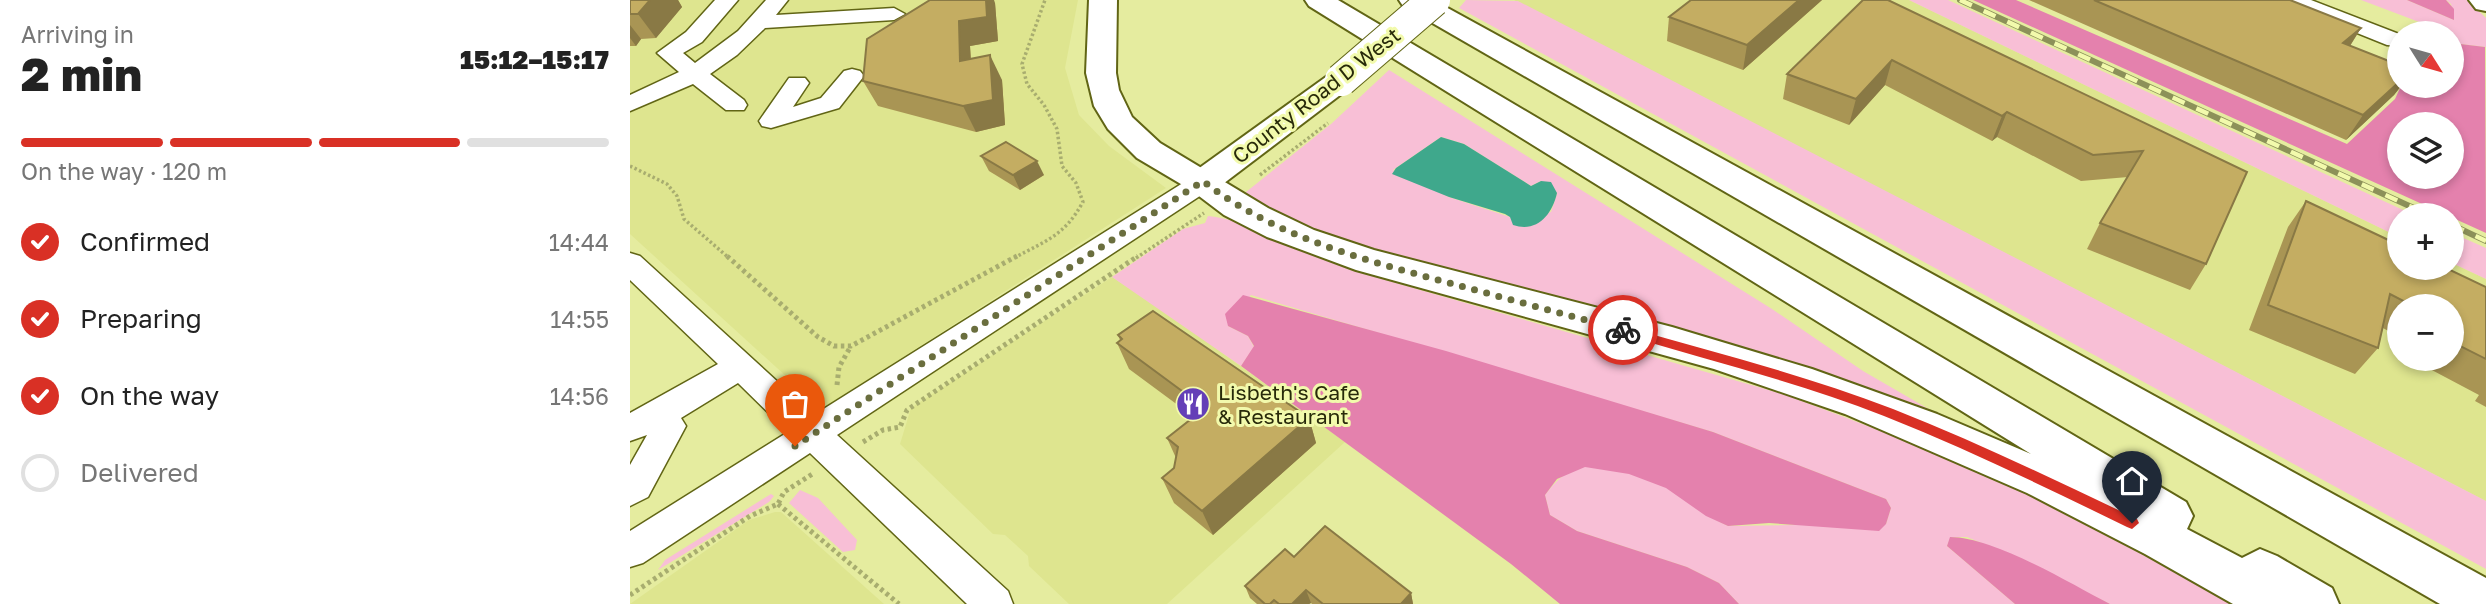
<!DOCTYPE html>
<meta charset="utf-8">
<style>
body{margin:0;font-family:"Golos Text",sans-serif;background:#f6f6f6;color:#222;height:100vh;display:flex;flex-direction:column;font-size:26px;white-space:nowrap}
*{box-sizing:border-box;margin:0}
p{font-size:23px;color:#767676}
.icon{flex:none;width:38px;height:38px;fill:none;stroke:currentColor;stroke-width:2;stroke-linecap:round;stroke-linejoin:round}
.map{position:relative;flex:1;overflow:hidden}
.drawer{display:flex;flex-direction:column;background:#fff;width:630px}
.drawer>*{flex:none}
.needle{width:46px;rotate:127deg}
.tools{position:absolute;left:1757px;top:21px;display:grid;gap:14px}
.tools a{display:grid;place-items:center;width:77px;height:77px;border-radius:50%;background:#fff;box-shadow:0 4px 10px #0003;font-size:35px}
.pin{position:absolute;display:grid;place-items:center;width:60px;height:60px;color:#fff;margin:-72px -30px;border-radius:50% 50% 50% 0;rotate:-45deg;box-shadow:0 0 7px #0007}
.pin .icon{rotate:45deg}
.courier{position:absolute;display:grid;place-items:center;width:70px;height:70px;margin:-35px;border:5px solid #d93025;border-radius:50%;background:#fff;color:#222;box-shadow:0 2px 9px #0007}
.overview em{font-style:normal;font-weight:800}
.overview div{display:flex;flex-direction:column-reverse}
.overview{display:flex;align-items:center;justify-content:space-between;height:119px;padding:0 21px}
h1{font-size:46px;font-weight:800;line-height:52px}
.bar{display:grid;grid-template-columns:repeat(4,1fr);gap:10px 7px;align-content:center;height:84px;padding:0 21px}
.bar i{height:9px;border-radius:5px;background:#e0e0e0}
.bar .on{background:#d93025}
.bar p{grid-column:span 4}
ol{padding:0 21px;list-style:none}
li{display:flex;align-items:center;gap:21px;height:77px}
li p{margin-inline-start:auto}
li .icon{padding:7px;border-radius:50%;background:#d93025;color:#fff;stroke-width:4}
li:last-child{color:#767676}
li i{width:38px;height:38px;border:4px solid #e0e0e0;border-radius:50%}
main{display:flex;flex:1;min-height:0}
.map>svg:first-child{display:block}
</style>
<main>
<section class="drawer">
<div class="overview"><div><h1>2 min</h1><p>Arriving in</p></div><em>15:12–15:17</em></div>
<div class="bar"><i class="on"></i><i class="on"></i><i class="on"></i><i></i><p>On the way · 120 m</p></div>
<ol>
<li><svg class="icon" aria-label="check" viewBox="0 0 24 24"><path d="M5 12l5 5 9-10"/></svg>Confirmed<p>14:44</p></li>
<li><svg class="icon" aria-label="check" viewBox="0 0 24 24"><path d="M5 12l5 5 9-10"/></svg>Preparing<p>14:55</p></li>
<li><svg class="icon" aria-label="check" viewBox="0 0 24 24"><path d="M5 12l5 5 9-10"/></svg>On the way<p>14:56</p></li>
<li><i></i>Delivered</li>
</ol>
</section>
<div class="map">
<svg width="1856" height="604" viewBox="0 0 1856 604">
<rect width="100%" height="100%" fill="#e5ec9f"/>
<g fill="#dee58f" fill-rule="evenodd">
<polygon points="0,0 448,0 435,68 449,115 479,146 536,188 192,409 0,234"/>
<path d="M884,0H1279L1769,237V268H1822V263L1856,279V501ZM1769,306H1822V359H1769Z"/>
<polygon points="482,277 554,325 715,442 537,604 439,604 399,566 398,556 375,535 363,534 270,444 281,408"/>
<polygon points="145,512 151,512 254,604 0,604 119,520"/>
</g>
<g fill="#f8bfd6" fill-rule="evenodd">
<polygon points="836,0 888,1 1856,501 1856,569 829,8"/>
<polygon points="1279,0 1318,0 1784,215 1769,215 1769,237"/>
<polygon points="1731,0 1777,0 1824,20 1821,4 1816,0 1837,0 1856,18 1856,47 1822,43 1822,33 1800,33 1805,28"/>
<path d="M759,70L1142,309L1233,371L1354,441L1018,326L703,239L656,220L611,196L701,124ZM811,137L834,144L901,186L911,181L927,193L921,212L880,217L819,197L763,170Z"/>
<path d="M578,216C624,220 678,256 724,271L1156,395L1272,439L1450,517L1609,604H1480L1381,555L1337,537H1321L1317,546L1385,604H1109L1089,583L1057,567L947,531L920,515L915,495C925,482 936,470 953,467C972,463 1021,479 1038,488C1058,500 1076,516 1098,526L1256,524L1261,508L1256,499L1083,432L621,295L598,326L618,336L624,347L611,366L482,277L553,229L575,223Z"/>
<polygon points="1822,233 1856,248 1856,279 1822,263"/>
<polygon points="170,490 188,498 227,540 225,550 213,552 159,503"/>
<polygon points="141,494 144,496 139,502 28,570 35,560"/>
</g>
<g fill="#e481ad" fill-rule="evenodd">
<path d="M1343,0H1386L1717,144L1765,99L1771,86H1822V43L1855,47L1856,233ZM1822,124V177H1769V124Z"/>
<polygon points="1777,0 1816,0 1824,9 1824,20"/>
<polygon points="613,295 816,351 1083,432 1256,499 1261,508 1256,524 1249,531 1139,523 1098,526 1076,516 1036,488 999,474 955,467 927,479 915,495 920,515 947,531 1057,567 1089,583 1109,604 930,604 881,564 611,366 624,346 618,336 598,326 595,314"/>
<path d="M1320,537C1364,537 1439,583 1480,604H1385L1317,546Z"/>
</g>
<path fill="#3fa88c" d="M811,137L834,144L901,186L911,181L921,182L927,193C922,215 907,233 883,225L880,217L875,214L819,197L762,174L766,168Z"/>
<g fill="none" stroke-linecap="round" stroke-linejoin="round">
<g stroke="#616515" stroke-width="3">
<g id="minor">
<polygon points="85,0 108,0 72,42 53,53 65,63 108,31 136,0 158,0 146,15 264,8 275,14 264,20 135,28 107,55 80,74 114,100 117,105 114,110 96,110 63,84 0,111 0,95 49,72 27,53 56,32"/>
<polygon points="1651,0 1681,0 1769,34 1769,46 1757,45 1655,4"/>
<polygon points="222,69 230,71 234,76 209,108 141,128 132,126 129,121 159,78 175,78 179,83 163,107 191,98 214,71"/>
<polygon points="573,174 582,176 586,182 582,188 207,435 378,591 383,604 337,604 180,453 13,563 0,567 0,531 158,432 108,383 51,418 56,426 18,497 0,506 0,465 17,435 0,441 0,413 88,364 0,280 0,253 10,256 184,415 564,176"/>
</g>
</g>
<g stroke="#616515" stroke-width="4">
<polygon id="major" points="711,71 722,74 726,80 722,86 585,190 573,193 561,190 556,182 561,174 700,74"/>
</g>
<g stroke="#616515" stroke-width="4">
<g id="highway">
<polygon points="459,0 487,0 486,73 489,90 502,117 530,143 638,208 684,230 744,250 1042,327 1182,369 1307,414 1401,454 679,6 675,0 708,0 1556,502 1563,516 1557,529 1612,558 1630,549 1647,556 1702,588 1709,604 1603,604 1515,554 1397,493 1215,414 1084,369 726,270 637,237 594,215 561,190 507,158 478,129 464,106 456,73"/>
<polygon points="769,0 803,0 1856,578 1856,604 1810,604 773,6"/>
<polygon points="1839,0 1856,0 1856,11 1846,9"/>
</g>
</g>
<g stroke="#a8ad6f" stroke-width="3.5" stroke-dasharray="2.5 2.5" stroke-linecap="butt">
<polyline points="0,166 37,184 47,196 54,219 99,258"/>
<polyline points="630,175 698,123"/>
<path d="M384,258C417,240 434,236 453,202L446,183L432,166L427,129L414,105L397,84L392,64L415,0"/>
<polyline points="506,258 574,213"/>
</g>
<g stroke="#a8ad6f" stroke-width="5" stroke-dasharray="3.5 3.5" stroke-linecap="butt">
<polyline points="97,256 188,337 204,346 221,346 387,256"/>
<polyline points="207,385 209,367 221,346"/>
<polyline points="233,442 253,430 270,427 277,410 508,256"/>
<polyline points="148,504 269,604"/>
<polyline points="0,595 120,516 148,504 154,492 184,473"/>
</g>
<use href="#minor" fill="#fff" fill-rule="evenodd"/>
<use href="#major" fill="#fff" fill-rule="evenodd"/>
<use href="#highway" fill="#fff" fill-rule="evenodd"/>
<g stroke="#8c9159" stroke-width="6">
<g id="rail">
<polyline points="1330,0 1799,215"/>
<polyline points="1822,225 1856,241"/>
</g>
</g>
<use href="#rail" stroke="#f2faac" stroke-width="4.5" stroke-dasharray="13" stroke-linecap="butt"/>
<g stroke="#616515" stroke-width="34" stroke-linecap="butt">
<polyline id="major-bridge" points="711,80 804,0"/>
</g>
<use href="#major-bridge" stroke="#fff" stroke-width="32"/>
</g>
<g fill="#a99554">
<polygon points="0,0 48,0 52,7 26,38 11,39 6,46 0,46"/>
<polygon points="1061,0 1192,0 1113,70 1037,41 1039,17"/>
<polygon points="1233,0 1617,172 1576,264 1560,290 1457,249 1470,223 1498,177 1451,181 1367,137 1362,141 1255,85 1219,125 1153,99 1157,74"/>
<polygon points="1399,0 1660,0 1731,28 1720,46 1769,86 1771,86 1764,95 1716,140"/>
<polygon points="365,3 368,41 340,46 341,59 372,80 375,125 346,132 248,106 233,81"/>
<polygon points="351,156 414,175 390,190 359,171"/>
<polygon points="1676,201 1856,287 1856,407 1845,401 1849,395 1781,359 1822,359 1822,306 1769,306 1769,337 1753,328 1748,348 1725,374 1619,330 1658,227"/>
<polygon points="488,335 679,418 686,443 583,535 544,503 532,478 544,468 546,458 537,438 564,417 499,369 487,343 490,340"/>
<polygon points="664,557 781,593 783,604 682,604 681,603 679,604 627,604 620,598 615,586"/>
</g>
<g fill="#897945">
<polygon points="20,0 48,0 52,7 26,38 8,14"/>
<polygon points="356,0 364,0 365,3 368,41 340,46 342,86 330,61 329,21"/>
<polygon points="1169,0 1192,0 1113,70 1117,45"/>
<polygon points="0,25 11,39 6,46 0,38"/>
<polygon points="1731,28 1716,52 1713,43"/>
<polygon points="360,55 372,80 375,125 346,132 333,106"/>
<polygon points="1262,60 1255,85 1219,125 1226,99"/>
<polygon points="1769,82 1769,86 1771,86 1764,95 1716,140 1733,115"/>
<polygon points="1377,112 1367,137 1362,141 1372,116"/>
<polygon points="407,161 414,175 390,190 383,175"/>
<polygon points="679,418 686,443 583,535 572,511"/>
<polygon points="676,590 681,603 679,604 662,604"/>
<polygon points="781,593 783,604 771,604"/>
</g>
<g fill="#c4ad62" stroke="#897945" stroke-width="2">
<polygon points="0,0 20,0 8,14 0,14"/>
<polygon points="300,0 356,0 357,17 329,21 330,61 360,55 363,100 333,106 233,81 237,39"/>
<polygon points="1061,0 1169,0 1117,45 1039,17"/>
<polygon points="1233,0 1258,0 1617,172 1576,264 1470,223 1513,151 1463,155 1377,112 1372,116 1262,60 1226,99 1157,74"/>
<polygon points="1464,0 1660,0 1731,28 1713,43 1769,65 1769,82 1733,115"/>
<polygon points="376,142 407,161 383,175 351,156"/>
<polygon points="1676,201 1769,245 1769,268 1816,268 1856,287 1856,359 1822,342 1822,306 1783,306 1760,294 1748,348 1638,305"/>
<polygon points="523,311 679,418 572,511 532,478 544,468 548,447 537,438 575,408 487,343 492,339 488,335"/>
<polygon points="695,526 781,593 771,604 693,604 676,590 662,604 649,604 644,600 640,604 635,604 615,586 655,549 664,557"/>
</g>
<path fill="#d93025" d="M993,326C1083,352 1175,375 1263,409C1346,442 1426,480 1507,519L1509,523L1502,529L1497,527C1417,488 1337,449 1254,416C1167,382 1077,360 988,333L987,330Z"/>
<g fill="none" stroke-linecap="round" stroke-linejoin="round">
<path stroke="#6a6e3e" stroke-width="7" stroke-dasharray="0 12.6" d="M165,446L573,181C646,238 735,260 823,284C879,299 936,315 993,330"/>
</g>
<defs>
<g id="restaurant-disc" transform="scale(1.75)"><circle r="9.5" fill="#643fb7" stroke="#f2faac"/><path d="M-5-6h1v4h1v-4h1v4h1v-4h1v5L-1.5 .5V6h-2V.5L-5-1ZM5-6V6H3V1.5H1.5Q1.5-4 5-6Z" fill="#fff"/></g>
</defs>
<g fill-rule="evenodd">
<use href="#restaurant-disc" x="563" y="404"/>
</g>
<g text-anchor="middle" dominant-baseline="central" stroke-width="6" stroke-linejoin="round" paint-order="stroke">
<g font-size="21" fill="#282a0a" stroke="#f2faac">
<text transform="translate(686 95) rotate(-38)">County Road D West</text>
</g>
<g font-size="21" fill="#282a0a" stroke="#f2faac" text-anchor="start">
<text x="588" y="392">Lisbeth's Cafe<tspan x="588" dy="24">&amp; Restaurant</tspan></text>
</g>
</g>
</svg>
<div class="tools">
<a><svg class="needle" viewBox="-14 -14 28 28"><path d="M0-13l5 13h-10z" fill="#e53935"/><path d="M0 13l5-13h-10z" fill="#767676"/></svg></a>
<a><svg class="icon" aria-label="layers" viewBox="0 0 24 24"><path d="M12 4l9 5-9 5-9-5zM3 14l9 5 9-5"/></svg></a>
<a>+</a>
<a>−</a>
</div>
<div class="pin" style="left:165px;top:446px;background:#ea580c"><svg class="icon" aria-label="bag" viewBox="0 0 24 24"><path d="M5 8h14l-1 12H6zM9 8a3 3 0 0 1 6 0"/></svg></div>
<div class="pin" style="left:1502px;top:523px;background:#1f2937"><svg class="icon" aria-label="home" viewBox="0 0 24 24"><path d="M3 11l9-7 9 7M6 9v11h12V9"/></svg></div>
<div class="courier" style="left:993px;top:330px"><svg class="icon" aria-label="bike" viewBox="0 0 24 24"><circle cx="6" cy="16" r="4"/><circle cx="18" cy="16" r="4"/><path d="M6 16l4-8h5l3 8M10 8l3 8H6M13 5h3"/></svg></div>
</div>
</main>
